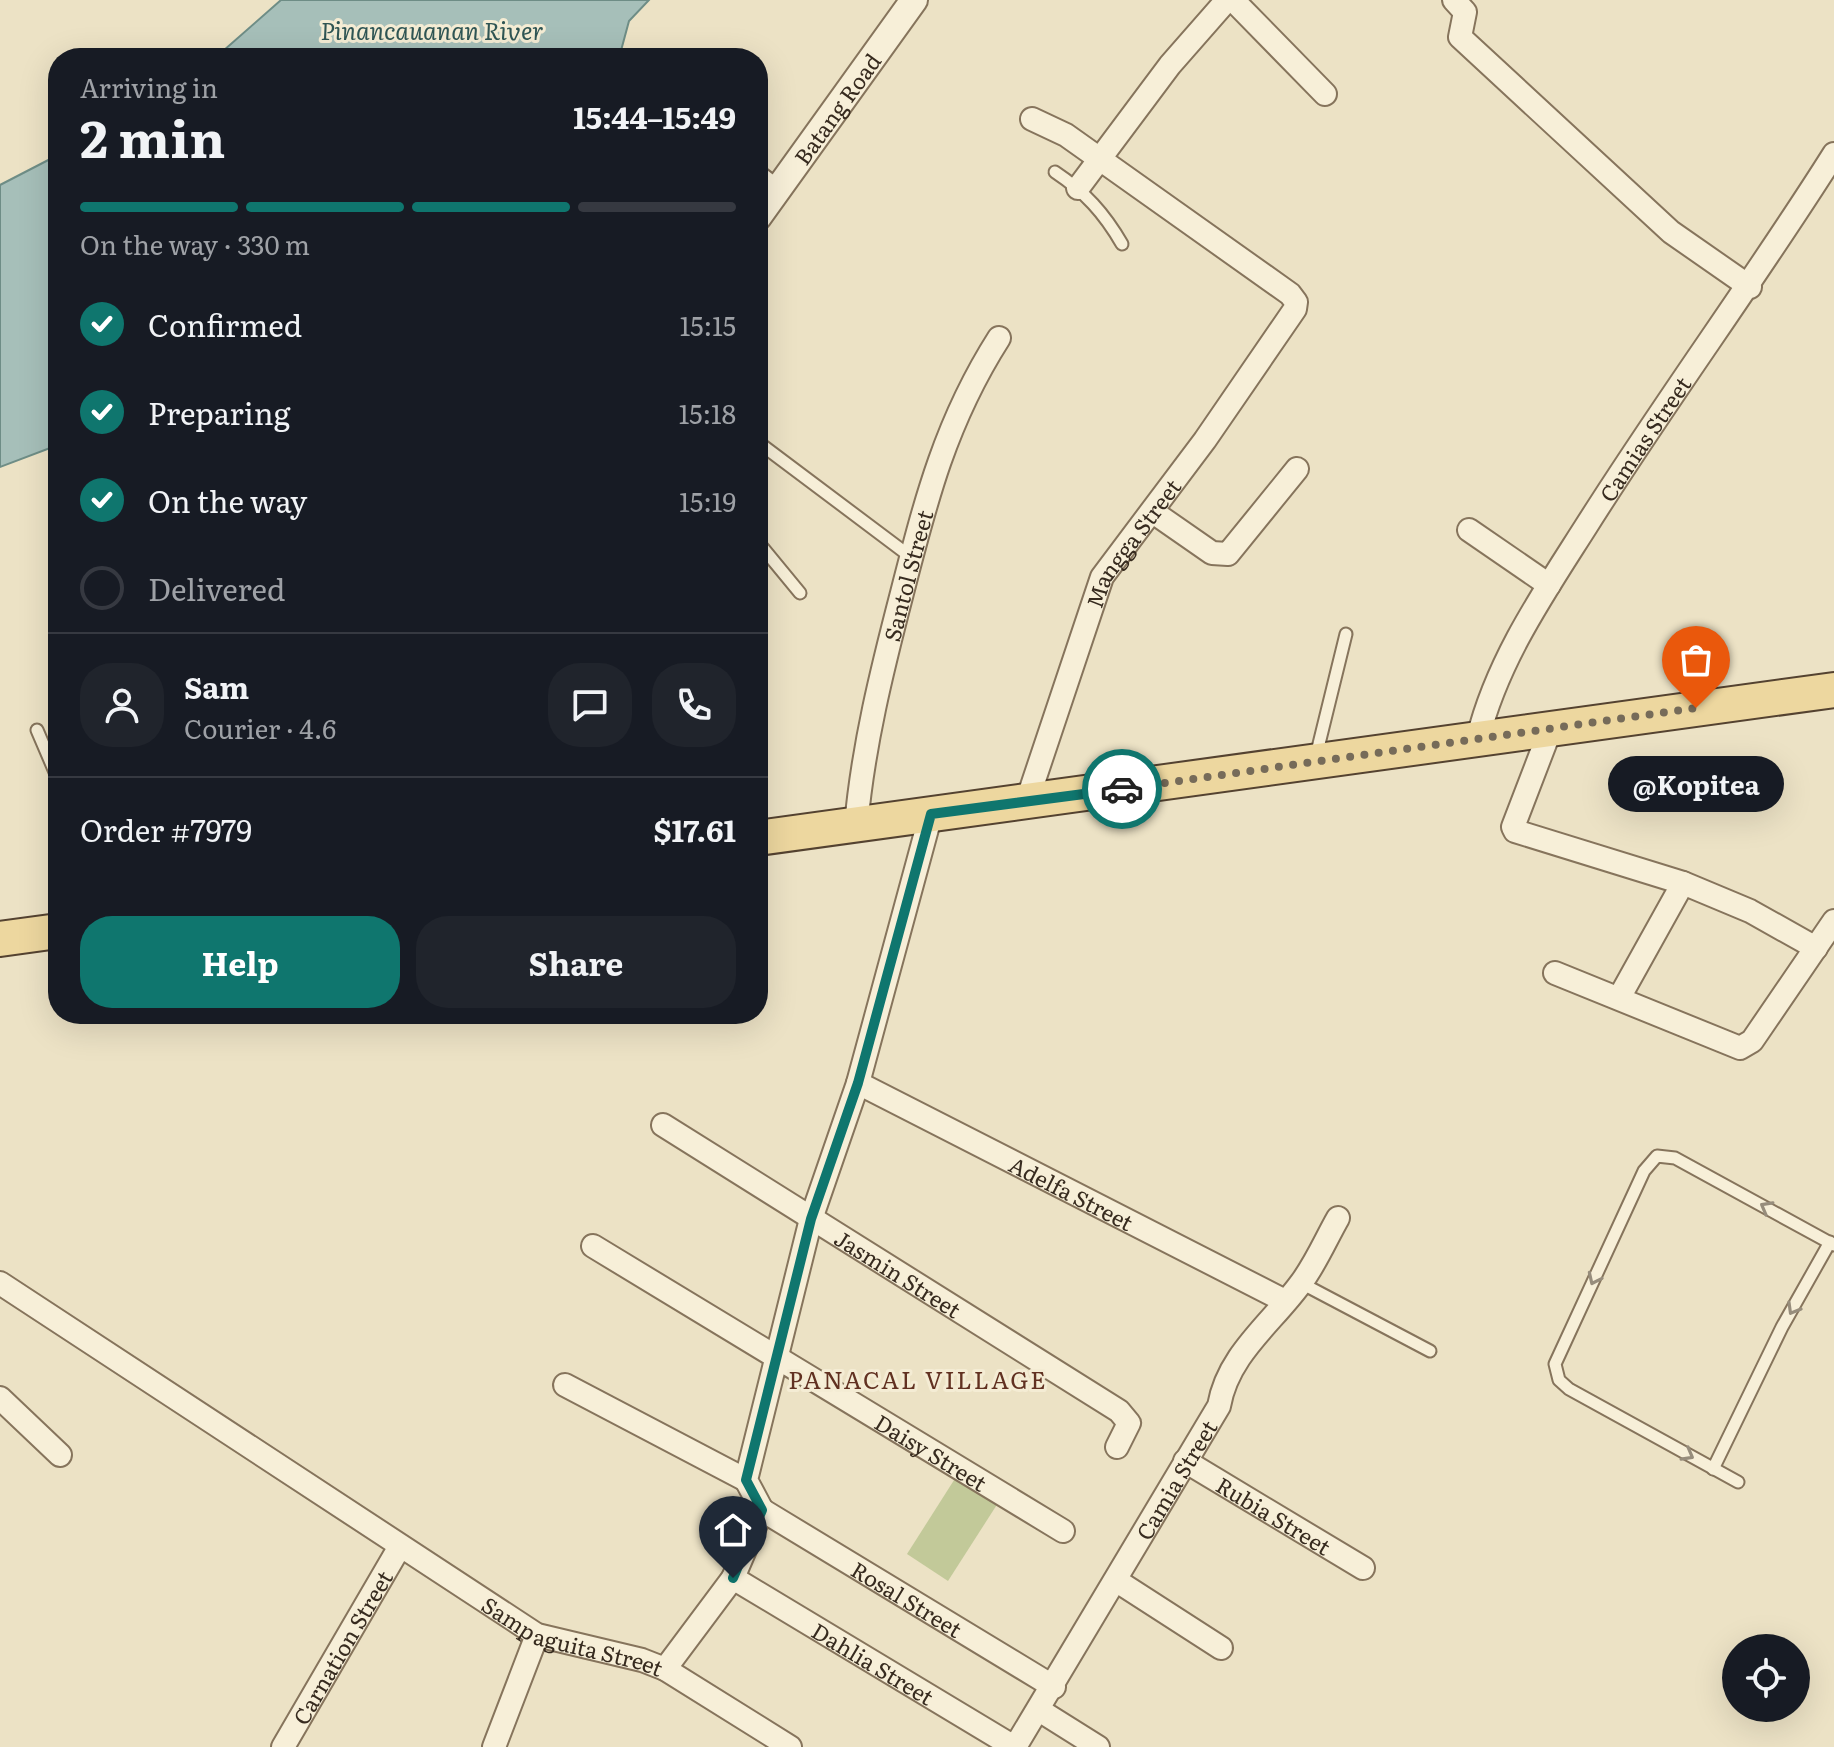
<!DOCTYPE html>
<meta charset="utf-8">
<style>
body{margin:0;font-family:Literata,serif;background:#20242c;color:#f1f3f6;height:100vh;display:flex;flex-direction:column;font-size:30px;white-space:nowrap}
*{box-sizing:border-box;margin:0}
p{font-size:26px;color:#9ea1a6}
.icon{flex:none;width:44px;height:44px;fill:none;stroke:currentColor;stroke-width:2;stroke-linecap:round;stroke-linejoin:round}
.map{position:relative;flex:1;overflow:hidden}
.drawer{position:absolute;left:48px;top:48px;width:720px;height:976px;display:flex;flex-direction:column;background:#171b24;border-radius:32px;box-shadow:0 8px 32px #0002}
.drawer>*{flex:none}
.fabs{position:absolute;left:1722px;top:1634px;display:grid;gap:16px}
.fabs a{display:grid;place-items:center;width:88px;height:88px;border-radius:50%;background:#171b24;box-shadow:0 8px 32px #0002;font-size:40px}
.pin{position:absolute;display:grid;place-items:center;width:68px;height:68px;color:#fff;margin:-82px -34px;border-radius:50% 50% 50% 0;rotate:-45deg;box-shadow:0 0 8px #0007}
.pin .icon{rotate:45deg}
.courier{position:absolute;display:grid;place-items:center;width:80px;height:80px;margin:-40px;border:6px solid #0f766e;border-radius:50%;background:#fff;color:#222;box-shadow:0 2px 10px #0007}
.bubble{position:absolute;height:56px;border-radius:28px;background:#171b24;box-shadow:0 8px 32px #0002;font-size:26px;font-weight:700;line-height:56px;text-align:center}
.overview em{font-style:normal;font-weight:700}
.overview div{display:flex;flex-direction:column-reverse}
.overview{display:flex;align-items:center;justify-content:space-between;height:136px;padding:0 32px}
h1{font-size:52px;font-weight:700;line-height:60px}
.bar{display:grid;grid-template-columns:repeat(4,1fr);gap:12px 8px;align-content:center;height:96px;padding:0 32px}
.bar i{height:10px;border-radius:6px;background:#363941}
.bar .current{background:#0f766e}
.bar p{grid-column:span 4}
.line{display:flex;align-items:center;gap:20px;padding:0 32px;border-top:2px solid #363941}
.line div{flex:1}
.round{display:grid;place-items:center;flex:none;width:84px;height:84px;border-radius:32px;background:#20242c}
ol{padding:0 32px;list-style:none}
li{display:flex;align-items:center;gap:24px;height:88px}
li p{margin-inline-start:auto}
li .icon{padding:8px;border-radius:50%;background:#0f766e;color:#fff;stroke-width:4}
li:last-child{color:#9ea1a6}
li i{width:44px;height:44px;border:4px solid #363941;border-radius:50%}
.primary-button{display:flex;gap:16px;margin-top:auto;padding:16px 32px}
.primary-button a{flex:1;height:92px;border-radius:32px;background:#0f766e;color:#fff;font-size:32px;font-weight:700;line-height:92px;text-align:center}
.primary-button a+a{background:#20242c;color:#f1f3f6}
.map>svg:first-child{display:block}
</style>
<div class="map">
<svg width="1834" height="1747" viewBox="0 0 1834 1747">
<rect width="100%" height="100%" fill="#ece2c5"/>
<polygon fill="#c2c999" points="956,1477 998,1503 948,1581 907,1554"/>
<g fill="#a6bfb9" stroke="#6e8d86" stroke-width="2">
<polygon points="281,0 649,0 629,21 619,58 215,58"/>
<polygon points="58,155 58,445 0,467 0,185"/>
</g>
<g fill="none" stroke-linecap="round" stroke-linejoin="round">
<g stroke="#86745c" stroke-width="15">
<g id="service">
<polyline points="758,170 780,187"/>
<path d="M1055,172C1085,192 1104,213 1122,244"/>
<polyline points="758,442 911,557"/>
<polyline points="758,542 800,593"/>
<polyline points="37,730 58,779"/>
<polyline points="1316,756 1346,634"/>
<polyline points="1301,1283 1430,1351"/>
<polyline points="1713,1469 1782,1327 1830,1242"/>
<polyline points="1738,1482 1569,1389 1559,1380 1555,1364 1644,1171 1657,1156 1675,1158 1834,1245"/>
</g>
</g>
<g stroke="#86745c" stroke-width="26">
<g id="minor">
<polyline points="1233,0 1325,94"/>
<polyline points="1454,0 1465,12 1460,37 1671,232 1750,287"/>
<polyline points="1078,188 1170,65 1227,0"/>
<polyline points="1153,512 1212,553 1228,554 1297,469"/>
<polyline points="1469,530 1549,585"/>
<polyline points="1551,728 1513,827 1515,831 1683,883 1750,911 1816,948"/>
<path id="s1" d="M1478,738C1497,661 1543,594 1585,528C1665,401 1754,281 1834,154"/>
<path id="s2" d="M1026,804L1102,577L1205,440L1295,309L1296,302L1290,294L1066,135L1032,119"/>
<path id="s3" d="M856,826C863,746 882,670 902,593C926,499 946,421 999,338"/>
<polyline points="1555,973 1740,1048 1752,1041 1834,921"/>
<polyline points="1619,998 1683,883"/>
<path id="s4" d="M858,1083L1285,1301"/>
<path id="s5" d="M663,1125L1119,1411L1129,1423L1117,1447"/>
<path id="s6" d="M593,1246L1063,1531"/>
<path id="s7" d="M0,1283L537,1635L642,1660L665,1669L733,1578L762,1510L746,1480L811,1219L858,1083L931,814"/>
<polyline points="565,1385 746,1480"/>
<polyline points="0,1398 60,1455"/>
<path id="s8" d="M1185,1461L1363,1568"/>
<path id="s9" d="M762,1510L1054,1687"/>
<path id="s10" d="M733,1578L1014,1747"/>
<polyline points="1117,1581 1221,1648"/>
<polyline points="665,1669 790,1747"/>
<polyline points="1039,1710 1098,1747"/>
<path id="s11" d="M283,1747L399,1548"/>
<polyline points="494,1747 537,1635"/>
<path id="s12" d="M1015,1747L1219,1406C1228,1354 1272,1323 1301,1283C1316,1263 1326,1239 1338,1218"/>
</g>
</g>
<g stroke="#86745c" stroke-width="30">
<g id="tertiary">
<path id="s13" d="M758,217L914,0"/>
</g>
</g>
<g stroke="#544230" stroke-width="38">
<g id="primary">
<polyline points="758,838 1834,690"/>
<polyline points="0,939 58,931"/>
</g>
</g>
<use href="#service" stroke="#f7efd8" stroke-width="11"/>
<use href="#minor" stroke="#f7efd8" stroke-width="22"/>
<use href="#tertiary" stroke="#f7efd8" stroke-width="26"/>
<use href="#primary" stroke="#edd79f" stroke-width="34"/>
</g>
<defs><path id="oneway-chevron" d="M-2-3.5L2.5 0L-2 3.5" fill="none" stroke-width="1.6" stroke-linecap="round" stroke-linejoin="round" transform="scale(2)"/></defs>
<g stroke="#978d7c">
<use href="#oneway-chevron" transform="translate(1766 1207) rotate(-151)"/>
<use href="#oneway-chevron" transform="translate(1594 1279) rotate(115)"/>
<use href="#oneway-chevron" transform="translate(1793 1309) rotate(120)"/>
<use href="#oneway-chevron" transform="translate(1688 1455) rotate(29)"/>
</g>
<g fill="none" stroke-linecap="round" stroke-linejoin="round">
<polyline stroke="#766b59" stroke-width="8" stroke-dasharray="0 14.4" points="1122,789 1696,708"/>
<polyline stroke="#0f766e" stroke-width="10" points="733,1578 762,1510 746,1480 811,1219 858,1083 931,814 1122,789"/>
</g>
<g text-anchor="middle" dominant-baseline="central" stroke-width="6" stroke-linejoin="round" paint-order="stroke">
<g font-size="22" fill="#372b1f" stroke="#f4ecd4">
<text stroke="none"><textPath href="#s13" startOffset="134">Batang Road</textPath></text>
<text stroke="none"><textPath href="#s1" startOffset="344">Camias Street</textPath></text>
<text stroke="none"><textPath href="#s2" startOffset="284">Mangga Street</textPath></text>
<text stroke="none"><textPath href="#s3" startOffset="256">Santol Street</textPath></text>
<text stroke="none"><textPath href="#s4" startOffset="240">Adelfa Street</textPath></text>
<text stroke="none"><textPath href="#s5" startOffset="278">Jasmin Street</textPath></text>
<text stroke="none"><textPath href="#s6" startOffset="396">Daisy Street</textPath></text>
<text stroke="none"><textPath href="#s12" startOffset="312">Camia Street</textPath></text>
<text stroke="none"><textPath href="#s8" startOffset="104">Rubia Street</textPath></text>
<text stroke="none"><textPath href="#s9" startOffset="170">Rosal Street</textPath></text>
<text stroke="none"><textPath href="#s7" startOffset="676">Sampaguita Street</textPath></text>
<text stroke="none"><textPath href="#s11" startOffset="116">Carnation Street</textPath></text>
<text stroke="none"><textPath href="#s10" startOffset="164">Dahlia Street</textPath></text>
</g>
<g font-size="24" font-style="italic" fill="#2f5554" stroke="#f4ecd4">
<text x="432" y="29">Pinancauanan River</text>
</g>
<g font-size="24" letter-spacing="2" fill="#613121" stroke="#f4ecd4">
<text x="918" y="1378">PANACAL VILLAGE</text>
</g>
</g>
</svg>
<div class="fabs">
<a><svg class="icon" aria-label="locate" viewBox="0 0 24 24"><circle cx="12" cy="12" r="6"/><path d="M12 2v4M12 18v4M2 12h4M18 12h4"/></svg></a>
</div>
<div class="pin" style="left:1696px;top:708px;background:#ea580c"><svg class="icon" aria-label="bag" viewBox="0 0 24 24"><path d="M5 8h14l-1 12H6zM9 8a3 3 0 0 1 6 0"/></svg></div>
<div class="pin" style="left:733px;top:1578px;background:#1f2937"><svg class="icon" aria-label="home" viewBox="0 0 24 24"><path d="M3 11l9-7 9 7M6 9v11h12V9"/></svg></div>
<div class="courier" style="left:1122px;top:789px"><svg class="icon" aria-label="car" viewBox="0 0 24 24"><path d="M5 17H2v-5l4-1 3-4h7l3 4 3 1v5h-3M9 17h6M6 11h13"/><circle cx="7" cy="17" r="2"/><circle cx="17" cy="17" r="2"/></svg></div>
<div class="bubble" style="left:1608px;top:756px;width:176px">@Kopitea</div>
<section class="drawer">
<div class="overview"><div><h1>2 min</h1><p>Arriving in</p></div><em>15:44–15:49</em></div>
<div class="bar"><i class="current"></i><i class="current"></i><i class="current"></i><i></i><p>On the way · 330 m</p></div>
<ol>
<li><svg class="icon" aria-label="check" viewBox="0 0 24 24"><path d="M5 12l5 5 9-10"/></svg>Confirmed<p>15:15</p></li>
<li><svg class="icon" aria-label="check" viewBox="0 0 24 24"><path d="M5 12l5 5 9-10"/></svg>Preparing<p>15:18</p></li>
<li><svg class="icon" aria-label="check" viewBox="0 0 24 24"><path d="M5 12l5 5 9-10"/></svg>On the way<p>15:19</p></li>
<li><i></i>Delivered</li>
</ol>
<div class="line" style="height:144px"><a class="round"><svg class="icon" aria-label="person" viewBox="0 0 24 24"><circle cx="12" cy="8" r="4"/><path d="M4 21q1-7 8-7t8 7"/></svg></a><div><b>Sam</b><p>Courier · 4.6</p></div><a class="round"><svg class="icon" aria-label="chat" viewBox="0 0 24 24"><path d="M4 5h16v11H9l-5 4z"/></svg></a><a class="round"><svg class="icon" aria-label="phone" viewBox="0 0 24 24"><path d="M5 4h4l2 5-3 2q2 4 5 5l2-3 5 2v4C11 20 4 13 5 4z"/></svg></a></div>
<div class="line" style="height:104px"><div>Order #7979</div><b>$17.61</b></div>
<div class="primary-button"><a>Help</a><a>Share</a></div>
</section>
</div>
